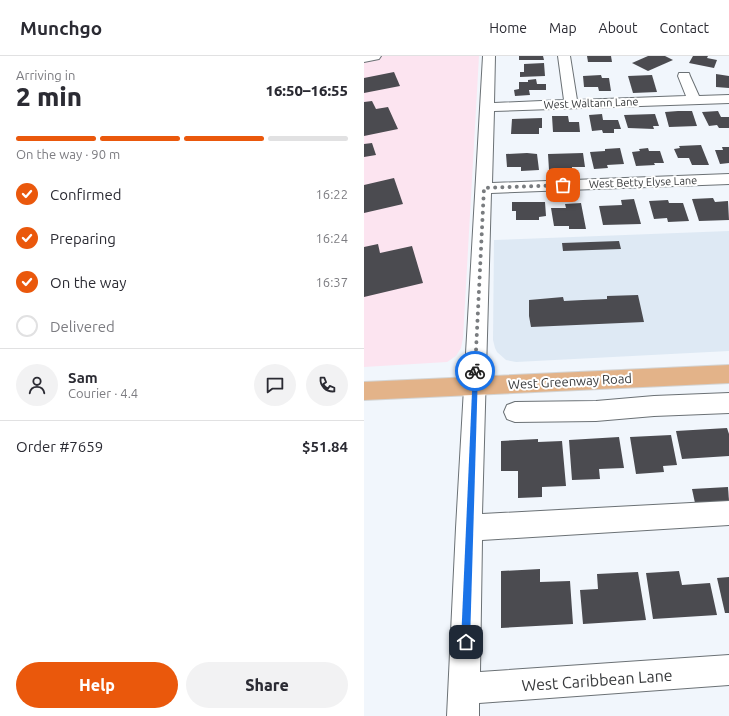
<!DOCTYPE html>
<meta charset="utf-8">
<style>
body{margin:0;font-family:Ubuntu,sans-serif;background:#f2f2f3;color:#2b2b33;height:100vh;display:flex;flex-direction:column;font-size:15px;white-space:nowrap}
*{box-sizing:border-box;margin:0}
p{font-size:13px;color:#7c7c81}
.icon{flex:none;width:22px;height:22px;fill:none;stroke:currentColor;stroke-width:2;stroke-linecap:round;stroke-linejoin:round}
.map{position:relative;flex:1;overflow:hidden}
.side{display:flex;flex-direction:column;background:#fff;width:364px}
.side>*{flex:none}
.pin{position:absolute;display:grid;place-items:center;width:34px;height:34px;color:#fff;margin:-17px;border-radius:8px;box-shadow:0 2px 6px #0006}
.courier{position:absolute;display:grid;place-items:center;width:40px;height:40px;margin:-20px;border:3px solid #1a73e8;border-radius:50%;background:#fff;color:#222;box-shadow:0 1px 5px #0007}
.headline em{font-style:normal;font-weight:800}
.headline div{display:flex;flex-direction:column-reverse}
.headline{display:flex;align-items:center;justify-content:space-between;height:68px;padding:0 16px}
h1{font-size:26px;font-weight:800;line-height:30px}
.bar{display:grid;grid-template-columns:repeat(4,1fr);gap:6px 4px;align-content:center;height:48px;padding:0 16px}
.bar i{height:5px;border-radius:3px;background:#e1e1e2}
.bar .on{background:#ea580c}
.bar p{grid-column:span 4}
.line{display:flex;align-items:center;gap:10px;padding:0 16px;border-top:1px solid #e1e1e2}
.line div{flex:1}
.round{display:grid;place-items:center;flex:none;width:42px;height:42px;border-radius:21px;background:#f2f2f3}
ol{padding:0 16px;list-style:none}
li{display:flex;align-items:center;gap:12px;height:44px}
li p{margin-inline-start:auto}
li .icon{padding:4px;border-radius:50%;background:#ea580c;color:#fff;stroke-width:4}
li:last-child{color:#7c7c81}
li i{width:22px;height:22px;border:2px solid #e1e1e2;border-radius:50%}
.action{display:flex;gap:8px;margin-top:auto;padding:8px 16px}
.action a{flex:1;height:46px;border-radius:24px;background:#ea580c;color:#fff;font-size:16px;font-weight:800;line-height:46px;text-align:center}
.action a+a{background:#f2f2f3;color:#2b2b33}
header{display:flex;align-items:center;gap:24px;box-sizing:border-box;height:56px;padding:0 20px;background:#fff;border-bottom:1px solid #e1e1e2}
header strong{font-size:19px}
nav{display:flex;gap:22px;margin-inline-start:auto;font-size:14px}
main{display:flex;flex:1;min-height:0}
.map>svg:first-child{display:block}
</style>
<header>
<strong>Munchgo</strong>
<nav><a>Home</a><a>Map</a><a>About</a><a>Contact</a></nav>
</header>
<main>
<section class="side">
<div class="headline"><div><h1>2 min</h1><p>Arriving in</p></div><em>16:50–16:55</em></div>
<div class="bar"><i class="on"></i><i class="on"></i><i class="on"></i><i></i><p>On the way · 90 m</p></div>
<ol>
<li><svg class="icon" aria-label="check" viewBox="0 0 24 24"><path d="M5 12l5 5 9-10"/></svg>Confirmed<p>16:22</p></li>
<li><svg class="icon" aria-label="check" viewBox="0 0 24 24"><path d="M5 12l5 5 9-10"/></svg>Preparing<p>16:24</p></li>
<li><svg class="icon" aria-label="check" viewBox="0 0 24 24"><path d="M5 12l5 5 9-10"/></svg>On the way<p>16:37</p></li>
<li><i></i>Delivered</li>
</ol>
<div class="line" style="height:72px"><a class="round"><svg class="icon" aria-label="person" viewBox="0 0 24 24"><circle cx="12" cy="8" r="4"/><path d="M4 21q1-7 8-7t8 7"/></svg></a><div><b>Sam</b><p>Courier · 4.4</p></div><a class="round"><svg class="icon" aria-label="chat" viewBox="0 0 24 24"><path d="M4 5h16v11H9l-5 4z"/></svg></a><a class="round"><svg class="icon" aria-label="phone" viewBox="0 0 24 24"><path d="M5 4h4l2 5-3 2q2 4 5 5l2-3 5 2v4C11 20 4 13 5 4z"/></svg></a></div>
<div class="line" style="height:52px"><div>Order #7659</div><b>$51.84</b></div>
<div class="action"><a>Help</a><a>Share</a></div>
</section>
<div class="map">
<svg width="365" height="660" viewBox="0 0 365 660">
<rect width="100%" height="100%" fill="#f1f6fc"/>
<polygon fill="#dee9f4" points="365,175 365,295 152,306 142,304 133,296 131,292 129,284 130,184"/>
<polygon fill="#fce4f0" points="0,0 115,0 99,282 97,292 92,300 83,306 0,311"/>
<g fill="#4b4b50">
<polygon points="155,0 179,0 180,4 155,4"/>
<polygon points="223,0 247,0 248,6 224,6"/>
<polygon points="284,0 301,0 309,4 284,15 268,7"/>
<polygon points="329,0 344,0 343,2 353,4 350,12 325,7"/>
<polygon points="180,7 181,20 156,21 156,16 160,16 160,8"/>
<polygon points="30,16 36,30 0,37 0,22"/>
<polygon points="352,18 365,20 365,32 352,31"/>
<polygon points="237,19 238,22 245,22 247,35 235,35 234,31 220,31 219,20"/>
<polygon points="288,19 293,36 269,37 264,20"/>
<polygon points="172,23 173,28 182,28 182,34 165,34 166,39 151,40 150,34 155,33 155,26 164,26 164,24"/>
<polygon points="8,45 12,53 24,51 34,73 0,80 0,46"/>
<polygon points="314,55 328,55 333,70 305,71 301,56"/>
<polygon points="354,55 357,61 365,61 365,72 355,72 353,69 345,70 338,56"/>
<polygon points="238,58 239,64 254,64 257,73 250,73 250,77 239,77 238,74 228,75 225,59"/>
<polygon points="291,58 295,70 289,70 290,73 264,72 260,59"/>
<polygon points="188,60 204,60 205,66 215,66 216,76 189,76"/>
<polygon points="178,62 178,72 175,72 175,78 147,78 148,63"/>
<polygon points="8,87 12,99 0,101 0,88"/>
<polygon points="337,89 345,109 328,109 325,102 314,102 310,93 316,92 315,90"/>
<polygon points="358,91 365,91 365,107 356,108 351,94 359,94"/>
<polygon points="256,92 260,108 243,109 244,112 230,113 226,96 241,95 241,93"/>
<polygon points="284,92 285,95 296,95 300,107 290,107 291,109 272,110 268,96 276,95 275,93"/>
<polygon points="163,97 173,98 175,114 157,115 157,111 143,111 142,98"/>
<polygon points="219,97 221,111 208,111 208,114 185,114 184,98"/>
<polygon points="30,122 39,148 0,157 0,129"/>
<polygon points="349,142 351,146 364,145 365,164 335,165 328,143"/>
<polygon points="270,143 277,168 239,169 235,150 258,149 257,144"/>
<polygon points="304,144 305,147 319,147 325,165 304,166 303,162 290,163 285,145"/>
<polygon points="148,146 181,146 182,160 175,161 175,164 152,164 152,155 148,155"/>
<polygon points="217,147 222,173 205,173 205,170 190,170 187,152 202,152 201,148"/>
<polygon points="255,185 257,193 199,195 198,187"/>
<polygon points="14,188 16,197 48,190 59,227 0,241 0,191"/>
<polygon points="274,239 280,266 167,271 165,260 165,244 199,241 200,245 219,244 243,243 243,240"/>
<polygon points="363,372 365,378 365,400 318,403 312,375"/>
<polygon points="307,379 313,409 299,410 300,416 272,418 266,381"/>
<polygon points="255,381 260,412 235,413 236,423 208,424 205,384"/>
<polygon points="174,383 174,386 198,385 202,430 178,431 178,441 154,442 154,415 137,415 137,385"/>
<polygon points="364,431 365,445 331,447 328,433"/>
<polygon points="176,513 176,526 206,525 209,568 137,572 137,515"/>
<polygon points="315,515 318,529 346,527 353,559 289,563 282,517"/>
<polygon points="274,516 282,564 219,568 216,534 234,533 233,518"/>
<polygon points="365,521 365,557 361,557 353,522"/>
</g>
<g fill="none" stroke-linecap="round" stroke-linejoin="round">
<g stroke="#6b7175" stroke-width="2">
<g id="minor">
<polygon points="0,0 17,0 15,3 0,6"/>
<polygon points="119,0 131,0 130,47 200,44 194,0 206,0 213,44 322,40 314,20 315,17 325,17 326,20 335,40 365,39 365,47 130,55 128,127 365,118 365,128 127,137 118,458 365,445 365,469 118,484 116,616 365,599 365,629 115,647 115,660 83,660 92,472"/>
<polygon points="365,337 365,357 290,360 232,365 151,366 143,363 140,356 143,349 151,346 232,345 290,340"/>
</g>
</g>
<g stroke="#d3d4d4" stroke-width="2">
<polygon id="major" points="365,309 365,327 0,344 0,326"/>
</g>
<use href="#minor" fill="#fff" fill-rule="evenodd"/>
<use href="#major" fill="#e3b389" fill-rule="evenodd"/>
</g>
<polygon fill="#1a73e8" points="109,313 114,313 114,315 106,586 105,589 102,590 99,589 97,586"/>
<g fill="none" stroke-linecap="round" stroke-linejoin="round">
<polyline stroke="#797c7f" stroke-width="4" stroke-dasharray="0 7.2" points="111,315 120,132 199,129"/>
</g>
<g text-anchor="middle" dominant-baseline="central" stroke-width="4" stroke-linejoin="round" paint-order="stroke">
<g font-size="11" fill="#383a3c" stroke="#fff">
<text transform="translate(227 47) rotate(-2)">West Waltann Lane</text>
<text transform="translate(279 126) rotate(-2)">West Betty Elyse Lane</text>
</g>
<g font-size="13" fill="#383a3c" stroke="#fff">
<text transform="translate(206 325) rotate(-3)">West Greenway Road</text>
</g>
<g font-size="16" fill="#383a3c" stroke="#fff">
<text transform="translate(233 624) rotate(-4)">West Caribbean Lane</text>
</g>
</g>
</svg>
<div class="pin" style="left:199px;top:129px;background:#ea580c"><svg class="icon" aria-label="bag" viewBox="0 0 24 24"><path d="M5 8h14l-1 12H6zM9 8a3 3 0 0 1 6 0"/></svg></div>
<div class="pin" style="left:102px;top:586px;background:#1f2937"><svg class="icon" aria-label="home" viewBox="0 0 24 24"><path d="M3 11l9-7 9 7M6 9v11h12V9"/></svg></div>
<div class="courier" style="left:111px;top:315px"><svg class="icon" aria-label="bike" viewBox="0 0 24 24"><circle cx="6" cy="16" r="4"/><circle cx="18" cy="16" r="4"/><path d="M6 16l4-8h5l3 8M10 8l3 8H6M13 5h3"/></svg></div>
</div>
</main>
